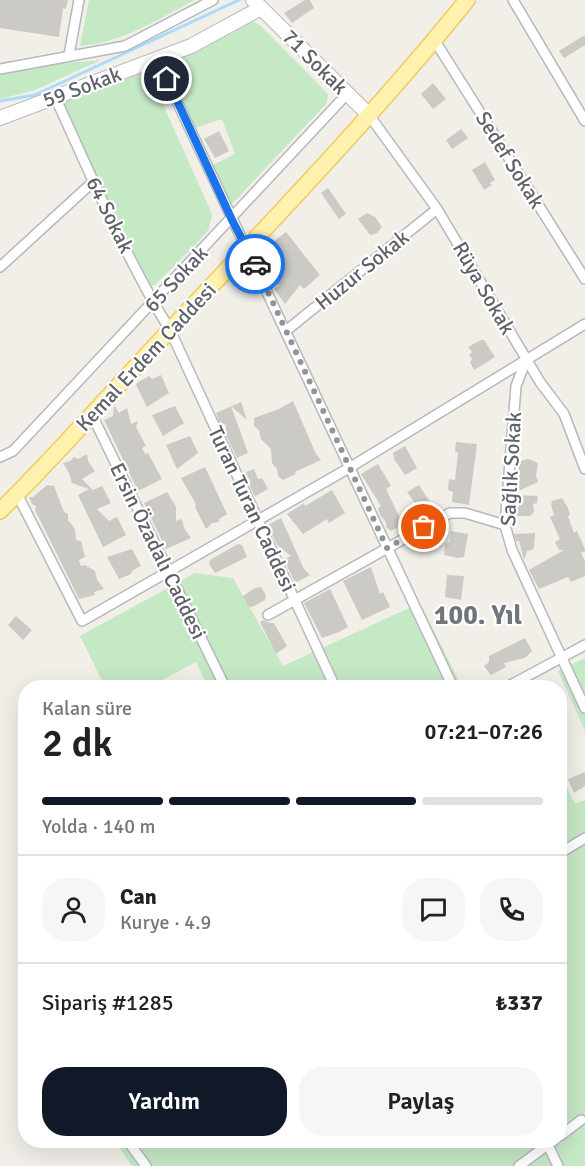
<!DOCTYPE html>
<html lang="tr">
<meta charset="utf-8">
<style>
body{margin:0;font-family:Signika,sans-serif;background:#f6f6f6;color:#222;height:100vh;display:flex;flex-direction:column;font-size:22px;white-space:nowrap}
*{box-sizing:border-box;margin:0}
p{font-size:20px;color:#767676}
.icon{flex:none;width:33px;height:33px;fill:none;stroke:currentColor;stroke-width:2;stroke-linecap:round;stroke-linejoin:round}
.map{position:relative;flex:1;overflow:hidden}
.panel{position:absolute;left:18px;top:680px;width:549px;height:468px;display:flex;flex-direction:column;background:#fff;border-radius:24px;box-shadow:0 6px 24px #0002}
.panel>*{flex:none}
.pin{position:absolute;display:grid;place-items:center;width:51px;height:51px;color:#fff;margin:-26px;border:3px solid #fff;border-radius:50%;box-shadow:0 2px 6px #0007}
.courier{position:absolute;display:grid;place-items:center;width:60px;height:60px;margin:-30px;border:4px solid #1a73e8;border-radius:50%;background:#fff;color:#222;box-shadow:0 2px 8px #0007}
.overview em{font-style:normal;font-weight:600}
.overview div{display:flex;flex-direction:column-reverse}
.overview{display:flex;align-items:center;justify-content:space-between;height:102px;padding:0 24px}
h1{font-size:39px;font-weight:600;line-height:45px}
.bar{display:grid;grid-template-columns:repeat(4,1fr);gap:9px 6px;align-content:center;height:72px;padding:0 24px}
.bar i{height:8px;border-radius:4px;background:#e0e0e0}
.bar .on{background:#111827}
.bar p{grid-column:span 4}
.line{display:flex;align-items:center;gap:15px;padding:0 24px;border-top:2px solid #e0e0e0}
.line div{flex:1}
.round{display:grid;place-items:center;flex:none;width:63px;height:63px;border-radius:24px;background:#f6f6f6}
.action{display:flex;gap:12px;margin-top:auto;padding:12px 24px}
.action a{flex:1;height:69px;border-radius:24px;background:#111827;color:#fff;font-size:24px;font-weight:600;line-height:69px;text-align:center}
.action a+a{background:#f6f6f6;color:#222}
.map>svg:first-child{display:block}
</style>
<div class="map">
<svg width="585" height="1166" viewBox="0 0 585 1166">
<rect width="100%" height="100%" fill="#f1efe8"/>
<g fill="#c5e8c5">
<path d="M89,0H195C158,19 122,43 80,46Z"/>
<polygon points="252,21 261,26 328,94 327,103 230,206 211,166 235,154 222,119 195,128 164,63"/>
<polygon points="101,60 35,90 0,99 0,74 44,65"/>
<polygon points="148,71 212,214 209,229 197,243 156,284 150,287 61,102"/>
<polygon points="195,573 233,578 283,666 420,603 462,687 208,687 196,662 149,687 105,687 80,636"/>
<polygon points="585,658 585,731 558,671"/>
<polygon points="560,774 575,804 585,800 585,1166 132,1166 114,1140 560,1140"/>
</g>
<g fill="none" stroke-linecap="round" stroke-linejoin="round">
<polyline stroke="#aadaff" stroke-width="3" points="0,101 35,95 239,0"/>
</g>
<g fill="#cccac5">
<polygon points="0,0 68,0 66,9 63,8 59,37 0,28"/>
<polygon points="305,0 310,0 314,8 292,23 284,13"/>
<polygon points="585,35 585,45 564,58 559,51"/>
<polygon points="433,83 446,99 433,109 421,94"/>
<polygon points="461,129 468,138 452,149 446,140"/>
<polygon points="219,131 229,151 215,158 204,139"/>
<polygon points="485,162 495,180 490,183 492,185 484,190 472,170"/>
<polygon points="328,188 346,214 339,219 321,193"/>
<polygon points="367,213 375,217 382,227 377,233 370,235 358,219"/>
<polygon points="286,232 320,275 304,289 300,285 285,304 274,289 279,286 261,263 272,249 273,242"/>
<polygon points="481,340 484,340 495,357 474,370 470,362 472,359 469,355 472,352 468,347"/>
<polygon points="161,375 169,393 147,407 136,385 137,383 149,376 152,379"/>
<polygon points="293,401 316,454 321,460 295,472 296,474 283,480 278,476 277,469 272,463 271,449 261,439 259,430 254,426 254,418 279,409"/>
<polygon points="241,402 247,420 231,406 248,453 237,458 226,435 226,425 220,423 216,413"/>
<polygon points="114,405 119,413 127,408 131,424 138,421 136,427 146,446 142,448 145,454 148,453 162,479 138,491 104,420 113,416"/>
<polygon points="175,406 184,423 163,436 152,415"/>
<polygon points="190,436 198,453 177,469 166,445"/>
<polygon points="456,442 477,444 469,505 452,502 453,492 448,490 449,479 455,480 458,453 455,451"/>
<polygon points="405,446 417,468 405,475 394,459 393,453"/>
<polygon points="87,454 88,461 95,471 82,479 93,490 102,486 111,503 97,509 109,521 117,517 126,535 103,547 78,495 89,489 72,483 69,473 63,463 70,461 74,457 78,459"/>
<polygon points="528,459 538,463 536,476 538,482 516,492 516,479 519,477 519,467 516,466 517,462"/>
<polygon points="378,464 391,486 386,489 399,516 405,523 391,531 386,527 386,522 380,515 378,508 381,506 361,474"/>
<polygon points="205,467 227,514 219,519 219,522 212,523 206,529 195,507 196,504 181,478"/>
<polygon points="254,469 258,479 262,478 268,489 256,496 254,495 244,473"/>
<polygon points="47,485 54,486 64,512 68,514 68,520 75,529 76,540 81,541 85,557 79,560 81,566 85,565 95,571 97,580 104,589 94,592 95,595 79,599 35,510 36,506 32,504 29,497 33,497"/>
<polygon points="419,485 433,507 420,514 415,509 415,503 407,492"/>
<polygon points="332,490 345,513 329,523 327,519 303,534 287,514 304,503 305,506"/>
<polygon points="167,492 176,507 176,521 182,519 184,528 191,538 166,549 144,503"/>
<polygon points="516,495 538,496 537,503 533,504 534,512 530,516 515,516 517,505"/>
<polygon points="562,498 568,508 570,515 568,516 574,533 577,531 585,549 585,551 581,553 585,561 585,576 571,582 568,577 539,589 529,570 564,550 559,550 555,542 560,539 550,517 554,515 551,505 552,501"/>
<polygon points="281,518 304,569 310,575 295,583 284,559 291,556 277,545 268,525"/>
<polygon points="451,531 468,534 464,557 458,558 444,555 445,544 450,542"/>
<polygon points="535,533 534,547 532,550 527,551 524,560 519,541 516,541 514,534"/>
<polygon points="238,544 242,545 247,557 215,573 209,564 210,560"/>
<polygon points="132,549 141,566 132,571 131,574 119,579 107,557"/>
<polygon points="371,567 380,594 383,592 390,607 362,620 343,581"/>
<polygon points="447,575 464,576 461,600 445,597"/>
<polygon points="261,587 266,595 265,600 252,607 248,606 243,596 255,588"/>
<polygon points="330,589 348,627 339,632 322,638 304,603"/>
<polygon points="16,616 32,630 23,640 8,625"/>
<polygon points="263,620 270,623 274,623 287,646 276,654 260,622"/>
<polygon points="525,638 532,651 525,658 504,663 506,667 491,675 484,666 489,662 489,656"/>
<polygon points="585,772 585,786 574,793 568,779"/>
</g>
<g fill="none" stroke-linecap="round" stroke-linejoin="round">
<g stroke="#b5b8bc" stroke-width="12">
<g id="street">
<polyline points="513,0 585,121"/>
<polyline points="435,41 585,279"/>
<polyline points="69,55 79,0"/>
<polyline points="157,59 453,687"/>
<polyline points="0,69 125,46 213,0"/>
<path d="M55,97C91,175 125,257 170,330L335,687"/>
<polyline points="369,115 437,209 540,382 564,414 585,469"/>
<polyline points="0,267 94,181"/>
<polyline points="287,330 437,209"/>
<polyline points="526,360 516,386 505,525 512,550 585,708"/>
<polyline points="92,415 225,687"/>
<polyline points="0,457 13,451 347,94"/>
<polyline points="17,494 82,621 349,468 585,324"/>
<polyline points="268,615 450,513 465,513 505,525"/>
<polyline points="507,687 585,645"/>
<polyline points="560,853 585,838"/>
<polyline points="560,1136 581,1120"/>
<polyline points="127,1140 146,1166"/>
<polyline points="546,1141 558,1166"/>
<polyline points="519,1166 554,1140"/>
</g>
</g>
<g stroke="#b6babf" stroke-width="16">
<g id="secondary">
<polyline points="253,0 369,115"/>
<polyline points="0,118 191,46 261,8"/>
</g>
</g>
<g stroke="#f2c960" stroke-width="18">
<path id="primary" d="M0,511C60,452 114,389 172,328C272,221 375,114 467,0"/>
</g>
<use href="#street" stroke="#fff" stroke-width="9"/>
<use href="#secondary" stroke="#fff" stroke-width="14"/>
<use href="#primary" stroke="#fff2af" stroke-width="15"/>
</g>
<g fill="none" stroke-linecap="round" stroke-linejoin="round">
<polyline stroke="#929495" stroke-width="6" stroke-dasharray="0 10.8" points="255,264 387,548 424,527"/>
<polyline stroke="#1a73e8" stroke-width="8" points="167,79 232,220 255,264"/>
</g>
<g text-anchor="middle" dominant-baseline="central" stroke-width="4.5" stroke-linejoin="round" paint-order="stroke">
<g font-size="21" fill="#5f6368" stroke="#fff">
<text transform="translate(315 62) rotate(45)">71 Sokak</text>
<text transform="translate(82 87) rotate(-20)">59 Sokak</text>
<text transform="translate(510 160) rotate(58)">Sedef Sokak</text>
<text transform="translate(110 215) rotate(64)">64 Sokak</text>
<text transform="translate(362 270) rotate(-39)">Huzur Sokak</text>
<text transform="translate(176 279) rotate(-47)">65 Sokak</text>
<text transform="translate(484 288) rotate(60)">Rüya Sokak</text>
<text transform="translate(146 357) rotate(-47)">Kemal Erdem Caddesi</text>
<text transform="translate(511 469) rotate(-87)">Sağlık Sokak</text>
<text transform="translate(252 509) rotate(65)">Turan Turan Caddesi</text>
<text transform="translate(158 551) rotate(64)">Ersin Özadalı Caddesi</text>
</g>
<g font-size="27" font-weight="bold" fill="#70757a" stroke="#fff">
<text x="478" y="615">100. Yıl</text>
</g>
</g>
</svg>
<div class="pin" style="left:424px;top:527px;background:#ea580c"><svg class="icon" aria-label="bag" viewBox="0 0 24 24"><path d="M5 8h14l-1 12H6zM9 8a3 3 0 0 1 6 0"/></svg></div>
<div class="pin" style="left:167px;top:79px;background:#1f2937"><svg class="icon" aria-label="home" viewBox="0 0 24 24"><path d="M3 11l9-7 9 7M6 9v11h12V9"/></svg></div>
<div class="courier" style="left:255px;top:264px"><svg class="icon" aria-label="car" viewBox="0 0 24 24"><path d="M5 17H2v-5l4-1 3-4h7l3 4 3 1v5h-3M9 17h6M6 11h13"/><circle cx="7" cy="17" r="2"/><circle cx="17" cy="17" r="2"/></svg></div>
<section class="panel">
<div class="overview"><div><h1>2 dk</h1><p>Kalan süre</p></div><em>07:21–07:26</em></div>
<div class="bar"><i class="on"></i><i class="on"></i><i class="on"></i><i></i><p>Yolda · 140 m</p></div>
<div class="line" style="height:108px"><a class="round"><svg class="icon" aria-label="person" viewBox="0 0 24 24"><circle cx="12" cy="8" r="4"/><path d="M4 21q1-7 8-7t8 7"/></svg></a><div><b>Can</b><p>Kurye · 4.9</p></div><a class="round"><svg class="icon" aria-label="chat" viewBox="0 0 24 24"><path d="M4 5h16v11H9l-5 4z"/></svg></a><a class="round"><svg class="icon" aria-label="phone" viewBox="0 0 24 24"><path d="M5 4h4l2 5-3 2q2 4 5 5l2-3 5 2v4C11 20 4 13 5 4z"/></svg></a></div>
<div class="line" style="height:78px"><div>Sipariş #1285</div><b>₺337</b></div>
<div class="action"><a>Yardım</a><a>Paylaş</a></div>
</section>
</div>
